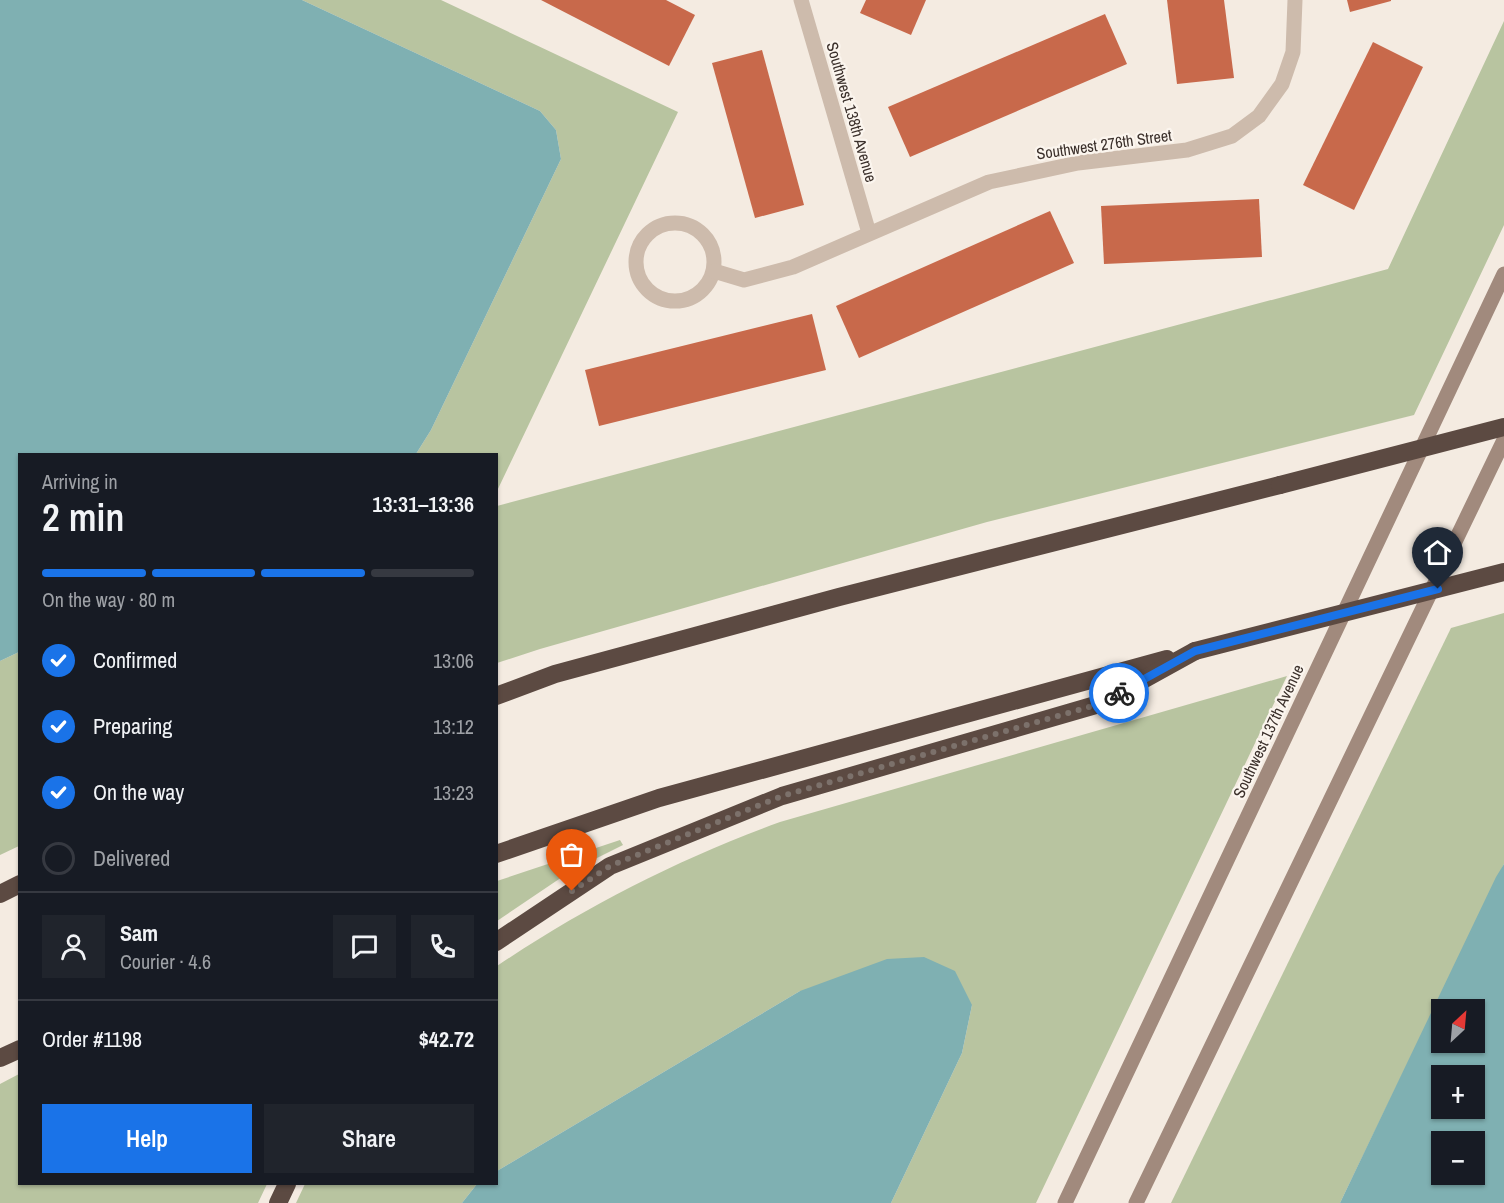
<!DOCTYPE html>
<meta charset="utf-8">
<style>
body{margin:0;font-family:"Archivo Narrow",sans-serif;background:#20242c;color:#f1f3f6;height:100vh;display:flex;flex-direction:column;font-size:22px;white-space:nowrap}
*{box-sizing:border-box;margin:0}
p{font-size:20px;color:#9ea1a6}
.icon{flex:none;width:33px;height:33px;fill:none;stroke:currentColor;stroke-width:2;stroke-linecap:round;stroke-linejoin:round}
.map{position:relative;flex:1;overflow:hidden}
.sheet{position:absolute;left:18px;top:453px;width:480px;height:732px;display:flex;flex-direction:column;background:#171b24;border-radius:0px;box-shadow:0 2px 4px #0004}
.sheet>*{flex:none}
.needle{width:39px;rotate:26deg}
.controls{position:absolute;left:1431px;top:999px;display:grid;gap:12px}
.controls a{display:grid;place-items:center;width:54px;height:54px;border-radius:0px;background:#171b24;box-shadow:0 2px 4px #0004;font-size:30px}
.pin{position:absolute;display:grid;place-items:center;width:51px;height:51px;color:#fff;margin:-62px -26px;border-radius:50% 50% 50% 0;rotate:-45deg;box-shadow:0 0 6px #0007}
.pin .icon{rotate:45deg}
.courier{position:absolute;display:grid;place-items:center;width:60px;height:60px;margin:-30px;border:4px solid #1a73e8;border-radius:50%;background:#fff;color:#222;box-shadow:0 2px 8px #0007}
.head em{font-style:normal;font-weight:600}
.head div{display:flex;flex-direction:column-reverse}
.head{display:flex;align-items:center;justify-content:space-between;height:102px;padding:0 24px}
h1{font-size:39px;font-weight:600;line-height:45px}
.bar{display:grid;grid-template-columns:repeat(4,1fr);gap:9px 6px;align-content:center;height:72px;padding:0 24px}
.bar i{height:8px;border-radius:4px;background:#363941}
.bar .on{background:#1a73e8}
.bar p{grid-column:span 4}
.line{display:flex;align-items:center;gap:15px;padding:0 24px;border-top:2px solid #363941}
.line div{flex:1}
.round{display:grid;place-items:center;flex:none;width:63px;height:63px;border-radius:0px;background:#20242c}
ol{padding:0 24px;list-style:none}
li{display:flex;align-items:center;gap:18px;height:66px}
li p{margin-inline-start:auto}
li .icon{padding:6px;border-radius:50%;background:#1a73e8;color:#fff;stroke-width:4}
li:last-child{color:#9ea1a6}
li i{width:33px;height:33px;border:3px solid #363941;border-radius:50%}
.action{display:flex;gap:12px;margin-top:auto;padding:12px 24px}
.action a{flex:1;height:69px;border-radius:0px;background:#1a73e8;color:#fff;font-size:24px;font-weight:600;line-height:69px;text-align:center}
.action a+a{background:#20242c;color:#f1f3f6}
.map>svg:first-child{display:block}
</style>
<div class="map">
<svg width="1504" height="1203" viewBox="0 0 1504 1203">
<rect width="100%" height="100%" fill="#f4ebe1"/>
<g fill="#b8c4a0">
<polygon points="302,0 441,0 678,112 497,491 496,454 416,454 431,430 561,159 556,130 540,111"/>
<polygon points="1504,21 1504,225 1414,415 987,522 540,649 497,663 497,506 1388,269"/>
<polygon points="1504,613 1504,864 1340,1203 1171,1203 1451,628"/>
<polygon points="19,652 19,846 0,855 0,661"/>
<path d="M1287,676L1036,1203H891L962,1053L972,1005L800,991L497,1171V966C586,906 679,859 780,822Z"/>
<polygon points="620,840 623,845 571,871 497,921 497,881"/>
<polygon points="19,1074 20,1184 267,1184 258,1203 0,1203 0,1084"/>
<polygon points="305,1184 477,1184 462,1203 296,1203"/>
</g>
<g fill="#7fb0b2" fill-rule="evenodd">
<polygon points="0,0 302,0 540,111 556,130 561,159 431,430 416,454 20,454 19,652 0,661"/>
<path d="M1504,864V1203H1340L1496,877ZM1442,1010H1474V1042H1442ZM1442,1076H1474V1108H1442ZM1442,1142H1474V1174H1442Z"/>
<polygon points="924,957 955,971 972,1005 962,1053 891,1203 462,1203 477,1184 496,1184 497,1171 800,991 887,959"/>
</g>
<g fill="#c8694b">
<polygon points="541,0 666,0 695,15 669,66"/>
<polygon points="866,0 926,0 911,35 860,13"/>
<polygon points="1167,0 1224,0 1234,78 1177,84"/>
<polygon points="1347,0 1391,0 1391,1 1350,12"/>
<polygon points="1105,14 1127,64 910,157 888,107"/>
<polygon points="1373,42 1423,67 1354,210 1303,185"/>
<polygon points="762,50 804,205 755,218 712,63"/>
<polygon points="1259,199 1262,257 1104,264 1101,206"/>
<polygon points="1050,211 1074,263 859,358 836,306"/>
<polygon points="812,314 826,370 599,426 585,370"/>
</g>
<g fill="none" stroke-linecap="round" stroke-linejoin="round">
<g stroke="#cdbbac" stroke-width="15">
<polyline points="801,0 869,233"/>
<circle cx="675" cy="262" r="39"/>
<polyline points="714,271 744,280 793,267 989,182 1078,163 1187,150 1232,136 1259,116 1282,84 1293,52 1295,0"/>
</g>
<g stroke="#a18a7d" stroke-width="15">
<polyline points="1065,1203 1504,274"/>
<polyline points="1136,1203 1504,440"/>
</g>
<g stroke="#5c4a42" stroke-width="18">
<polyline points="496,696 555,674 839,597 1280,485"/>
<polyline points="496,854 659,798 1167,659"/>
<polyline points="0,894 20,884"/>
<polyline points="496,942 610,866 782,796 1099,704 1195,651"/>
<polyline points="0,1058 20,1049"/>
<polyline points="278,1203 287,1184"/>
</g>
<g stroke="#5c4a42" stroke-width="18">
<polyline points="1280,485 1504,427"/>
<polyline points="1195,651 1504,572"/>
</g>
</g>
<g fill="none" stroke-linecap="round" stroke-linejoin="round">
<polyline stroke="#7c716b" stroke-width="6" stroke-dasharray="0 10.8" points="572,891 610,866 782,796 1099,704 1119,693"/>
<polyline stroke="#1a73e8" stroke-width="8" points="1119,693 1195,651 1438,589"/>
</g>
<g text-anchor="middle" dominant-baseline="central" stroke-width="4.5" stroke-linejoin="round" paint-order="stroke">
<g font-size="16" fill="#3b302b" stroke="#fbf5ee">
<text transform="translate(852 112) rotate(74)">Southwest 138th Avenue</text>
<text transform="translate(1104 144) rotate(-8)">Southwest 276th Street</text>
<text transform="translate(1268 731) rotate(-65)">Southwest 137th Avenue</text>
</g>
</g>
</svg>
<div class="controls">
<a><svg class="needle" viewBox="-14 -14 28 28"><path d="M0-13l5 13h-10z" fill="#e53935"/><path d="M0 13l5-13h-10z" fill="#9ea1a6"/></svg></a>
<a>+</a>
<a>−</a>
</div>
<div class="pin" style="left:572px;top:891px;background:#ea580c"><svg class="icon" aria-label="bag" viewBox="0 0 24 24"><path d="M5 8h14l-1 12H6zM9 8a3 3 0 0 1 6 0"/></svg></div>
<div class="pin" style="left:1438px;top:589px;background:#1f2937"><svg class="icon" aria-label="home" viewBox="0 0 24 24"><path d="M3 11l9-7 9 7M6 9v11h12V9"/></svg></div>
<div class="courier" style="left:1119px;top:693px"><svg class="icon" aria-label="bike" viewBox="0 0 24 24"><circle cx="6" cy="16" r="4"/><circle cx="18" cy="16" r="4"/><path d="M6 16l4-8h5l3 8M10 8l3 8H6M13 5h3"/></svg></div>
<section class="sheet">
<div class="head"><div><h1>2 min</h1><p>Arriving in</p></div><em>13:31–13:36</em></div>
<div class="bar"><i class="on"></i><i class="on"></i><i class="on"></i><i></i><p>On the way · 80 m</p></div>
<ol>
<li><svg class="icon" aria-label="check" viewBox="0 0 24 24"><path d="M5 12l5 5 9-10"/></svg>Confirmed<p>13:06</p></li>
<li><svg class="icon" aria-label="check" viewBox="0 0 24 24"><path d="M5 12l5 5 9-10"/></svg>Preparing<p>13:12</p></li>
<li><svg class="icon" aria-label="check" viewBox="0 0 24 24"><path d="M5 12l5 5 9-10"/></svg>On the way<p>13:23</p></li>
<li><i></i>Delivered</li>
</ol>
<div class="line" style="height:108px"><a class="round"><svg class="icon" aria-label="person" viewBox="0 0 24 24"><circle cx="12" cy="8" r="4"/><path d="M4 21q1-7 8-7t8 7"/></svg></a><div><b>Sam</b><p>Courier · 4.6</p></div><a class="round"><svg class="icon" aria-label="chat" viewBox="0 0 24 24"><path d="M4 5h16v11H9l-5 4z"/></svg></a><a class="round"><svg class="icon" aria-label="phone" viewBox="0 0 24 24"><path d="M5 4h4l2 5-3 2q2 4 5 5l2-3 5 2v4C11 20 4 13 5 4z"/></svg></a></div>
<div class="line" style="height:78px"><div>Order #1198</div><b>$42.72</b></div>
<div class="action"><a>Help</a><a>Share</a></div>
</section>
</div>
